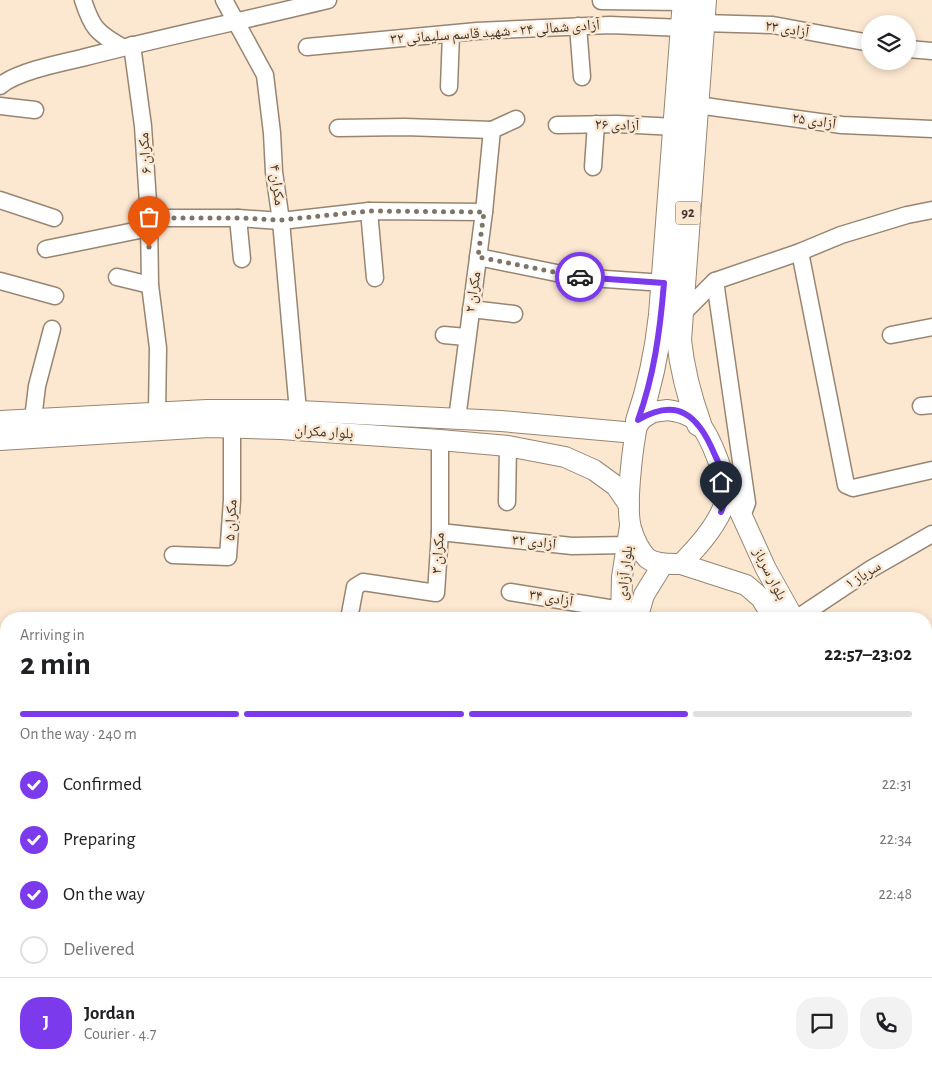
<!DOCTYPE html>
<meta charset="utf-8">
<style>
body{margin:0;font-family:"Alegreya Sans","Noto Naskh Arabic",sans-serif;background:#f2f2f2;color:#202124;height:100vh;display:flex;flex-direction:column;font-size:19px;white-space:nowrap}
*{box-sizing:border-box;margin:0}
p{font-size:16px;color:#757577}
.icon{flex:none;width:28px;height:28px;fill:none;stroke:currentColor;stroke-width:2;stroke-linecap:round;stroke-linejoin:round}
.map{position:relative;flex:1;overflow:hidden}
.drawer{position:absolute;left:0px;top:612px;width:932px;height:466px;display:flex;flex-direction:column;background:#fff;border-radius:20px 20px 0 0;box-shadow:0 2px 8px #0003}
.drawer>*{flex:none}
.tools{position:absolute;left:861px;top:15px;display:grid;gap:10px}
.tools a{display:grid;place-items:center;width:55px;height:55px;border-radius:50%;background:#fff;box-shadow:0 2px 8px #0003;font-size:25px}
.pin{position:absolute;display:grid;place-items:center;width:42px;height:42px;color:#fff;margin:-51px -21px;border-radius:50% 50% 50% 0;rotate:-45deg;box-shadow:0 0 5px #0007}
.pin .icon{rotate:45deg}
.courier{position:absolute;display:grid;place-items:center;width:50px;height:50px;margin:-25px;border:4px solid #7c3aed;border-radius:50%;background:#fff;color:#222;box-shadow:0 1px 6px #0007}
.summary em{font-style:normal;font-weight:700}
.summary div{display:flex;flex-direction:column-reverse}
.summary{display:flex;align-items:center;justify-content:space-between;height:85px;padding:0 20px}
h1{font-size:32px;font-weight:700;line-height:38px}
.bar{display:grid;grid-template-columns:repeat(4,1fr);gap:8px 5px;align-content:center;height:60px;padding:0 20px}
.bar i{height:6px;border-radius:4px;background:#e0e0e0}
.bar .active{background:#7c3aed}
.bar p{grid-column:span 4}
.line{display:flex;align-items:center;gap:12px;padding:0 20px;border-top:1px solid #e0e0e0}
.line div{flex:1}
.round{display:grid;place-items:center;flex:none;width:52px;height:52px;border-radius:20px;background:#f2f2f2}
ol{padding:0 20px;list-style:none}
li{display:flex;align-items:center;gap:15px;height:55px}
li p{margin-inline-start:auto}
li .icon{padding:5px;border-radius:50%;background:#7c3aed;color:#fff;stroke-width:4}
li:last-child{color:#757577}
li i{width:28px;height:28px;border:2px solid #e0e0e0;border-radius:50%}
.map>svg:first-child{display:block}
</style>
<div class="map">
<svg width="932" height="1078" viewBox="0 0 932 1078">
<rect width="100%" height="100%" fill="#fce7d1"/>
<polygon fill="#f7c6ce" points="926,948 932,955 932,1078 635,1078 635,1073 926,1072"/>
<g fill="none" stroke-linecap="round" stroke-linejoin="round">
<g stroke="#988571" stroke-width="19">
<g id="minor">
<path d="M83,0C92,28 97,33 122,47"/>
<polyline points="224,0 265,75 272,133 274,172 281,221 298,411"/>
<polyline points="601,1 685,2"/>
<polyline points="702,23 773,25 870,43"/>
<polyline points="578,26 582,77"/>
<polyline points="132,45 143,126 149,218 150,285 158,348 157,412"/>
<polyline points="307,47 477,31 610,25 683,28"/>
<polyline points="908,49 932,51"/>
<path d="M0,86C16,72 60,63 82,58C164,37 246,20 328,0"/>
<polyline points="449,87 451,34"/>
<polyline points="697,105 842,125 932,129"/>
<polyline points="0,106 35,110"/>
<polyline points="557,125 617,124 676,127"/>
<polyline points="338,128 405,127 492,130"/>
<polyline points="593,167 596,124"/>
<polyline points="0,200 54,218"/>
<polyline points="369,211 375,278"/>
<polyline points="149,218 238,218 281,221 369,211 484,212"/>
<polyline points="238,218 242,259"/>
<polyline points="46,249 149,228"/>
<polyline points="800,252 846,485 853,488 932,470"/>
<polyline points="478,257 576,277 664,283"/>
<polyline points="117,277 150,285"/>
<polyline points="0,281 55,296"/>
<polyline points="715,281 747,503 742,516"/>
<polyline points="471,309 514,314"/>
<polyline points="680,316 715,281 800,252 841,235 907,215 932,210"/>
<polyline points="444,335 466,337"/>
<polyline points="891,335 932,327"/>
<polyline points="921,406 932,405"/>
<polyline points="33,419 37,386 52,329"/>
<polyline points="457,419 484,212 492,130 516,119"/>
<polyline points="507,502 508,446"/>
<polyline points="440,532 572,546 628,545"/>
<polyline points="173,555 228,557 232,500 232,428"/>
<polyline points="510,592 621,610"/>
<polyline points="349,619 355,587 363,582 436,593 440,532 440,440"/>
<polyline points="796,619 871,569 932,534"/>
<polyline points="926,653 932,651"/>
<polyline points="926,771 932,768"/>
<polyline points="0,818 6,820"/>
<polyline points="362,1072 362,1078"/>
<polyline points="473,1072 472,1076 504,1072"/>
<polyline points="84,1078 85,1072"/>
<polyline points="164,1078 164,1072"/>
</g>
</g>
<g stroke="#988571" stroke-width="22">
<g id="major">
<path d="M668,410C679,412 690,414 699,423C710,436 729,482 726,498C721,521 697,548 681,564C670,564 656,565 647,558C639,550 634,538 631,528C625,506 633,443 638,421L653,412Z"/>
<polyline points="0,421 207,410 279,410 501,421 635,433"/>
<polyline points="0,440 209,427 281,429 440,440 508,446 565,457 594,470 616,486 629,505"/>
<polyline points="726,481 766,569 794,619"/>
<polyline points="681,564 746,585 761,598 774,619"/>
<polyline points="621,619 622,577 630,526"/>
<polyline points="637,619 644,595 663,564"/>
<polyline points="926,891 932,898"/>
<polyline points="926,915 932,922"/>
<polyline points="614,1078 614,1072"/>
<polyline points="629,1078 629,1072"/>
</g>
</g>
<g stroke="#988571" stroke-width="26">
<g id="highway">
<path d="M638,421C650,386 657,352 661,315L685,0"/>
<path d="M699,424C689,396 682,369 679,340L704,0"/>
</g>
</g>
<use href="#minor" stroke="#fff" stroke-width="16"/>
<use href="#major" stroke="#fff" stroke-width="20"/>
<use href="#highway" stroke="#fff" stroke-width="24"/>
</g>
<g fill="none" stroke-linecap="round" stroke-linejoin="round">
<polyline stroke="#807467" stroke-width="5" stroke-dasharray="0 9" points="149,247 149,218 238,218 281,220 369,211 484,212 478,257 580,277"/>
<path stroke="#7c3aed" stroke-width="6" d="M580,277L664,283C660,331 654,376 638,420C677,397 698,415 714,453C720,466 728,482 726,497C725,502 723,507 721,512"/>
</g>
<g text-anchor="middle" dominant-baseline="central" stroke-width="5" stroke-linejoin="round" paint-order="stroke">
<rect fill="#fce7d1" stroke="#776b5f" stroke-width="1" x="675.5" y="201.5" width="25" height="23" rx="4"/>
<g font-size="14" font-weight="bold" fill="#3e362e">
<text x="688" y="213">92</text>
</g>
<g font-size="15" fill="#3e362e" stroke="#fce7d1">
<text transform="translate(787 29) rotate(9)">آزادی ۲۳</text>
<text transform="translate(495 32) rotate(-4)">آزادی شمالی ۲۴ - شهید قاسم سلیمانی ۳۲</text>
<text transform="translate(814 121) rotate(8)">آزادی ۲۵</text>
<text transform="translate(617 125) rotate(1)">آزادی ۲۶</text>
<text transform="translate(145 153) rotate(-94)">مکران ۶</text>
<text transform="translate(277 185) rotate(83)">مکران ۴</text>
<text transform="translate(473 292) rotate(-82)">مکران ۲</text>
<text transform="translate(324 432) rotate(4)">بلوار مکران</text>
<text transform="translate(231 520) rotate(-87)">مکران ۵</text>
<text transform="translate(534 542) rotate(6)">آزادی ۳۲</text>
<text transform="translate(438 553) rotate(-86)">مکران ۳</text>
<text transform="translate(625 573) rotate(-84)">بلوار آزادی</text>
<text transform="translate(770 574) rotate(63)">بلوار سرباز</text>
<text transform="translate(863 575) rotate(-32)">سرباز ۱</text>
<text transform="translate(551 598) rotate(9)">آزادی ۳۴</text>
</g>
</g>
</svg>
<div class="tools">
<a><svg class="icon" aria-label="layers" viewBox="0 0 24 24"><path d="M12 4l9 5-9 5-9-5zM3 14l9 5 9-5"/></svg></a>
</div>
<div class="pin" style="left:149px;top:247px;background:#ea580c"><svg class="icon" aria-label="bag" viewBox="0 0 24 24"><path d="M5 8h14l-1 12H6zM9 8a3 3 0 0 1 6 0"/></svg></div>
<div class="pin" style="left:721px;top:512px;background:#1f2937"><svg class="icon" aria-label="home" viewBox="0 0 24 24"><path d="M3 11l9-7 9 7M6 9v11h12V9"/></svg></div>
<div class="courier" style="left:580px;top:277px"><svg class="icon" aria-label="car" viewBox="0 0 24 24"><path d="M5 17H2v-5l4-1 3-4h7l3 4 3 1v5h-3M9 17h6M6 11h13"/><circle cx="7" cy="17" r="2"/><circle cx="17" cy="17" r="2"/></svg></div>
<section class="drawer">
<div class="summary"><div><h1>2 min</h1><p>Arriving in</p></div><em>22:57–23:02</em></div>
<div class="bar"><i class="active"></i><i class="active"></i><i class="active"></i><i></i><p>On the way · 240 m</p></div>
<ol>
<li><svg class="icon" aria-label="check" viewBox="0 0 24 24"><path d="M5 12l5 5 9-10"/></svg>Confirmed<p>22:31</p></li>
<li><svg class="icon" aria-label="check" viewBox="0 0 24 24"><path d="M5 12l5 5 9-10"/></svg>Preparing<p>22:34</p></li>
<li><svg class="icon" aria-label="check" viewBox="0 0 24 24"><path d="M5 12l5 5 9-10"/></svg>On the way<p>22:48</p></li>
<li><i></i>Delivered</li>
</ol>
<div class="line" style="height:90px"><b class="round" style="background:#7c3aed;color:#fff">J</b><div><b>Jordan</b><p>Courier · 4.7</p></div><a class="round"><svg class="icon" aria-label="chat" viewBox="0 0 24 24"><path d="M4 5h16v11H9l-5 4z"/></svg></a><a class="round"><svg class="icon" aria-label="phone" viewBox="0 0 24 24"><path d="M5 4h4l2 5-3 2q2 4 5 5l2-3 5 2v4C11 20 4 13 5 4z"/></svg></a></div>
</section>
</div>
